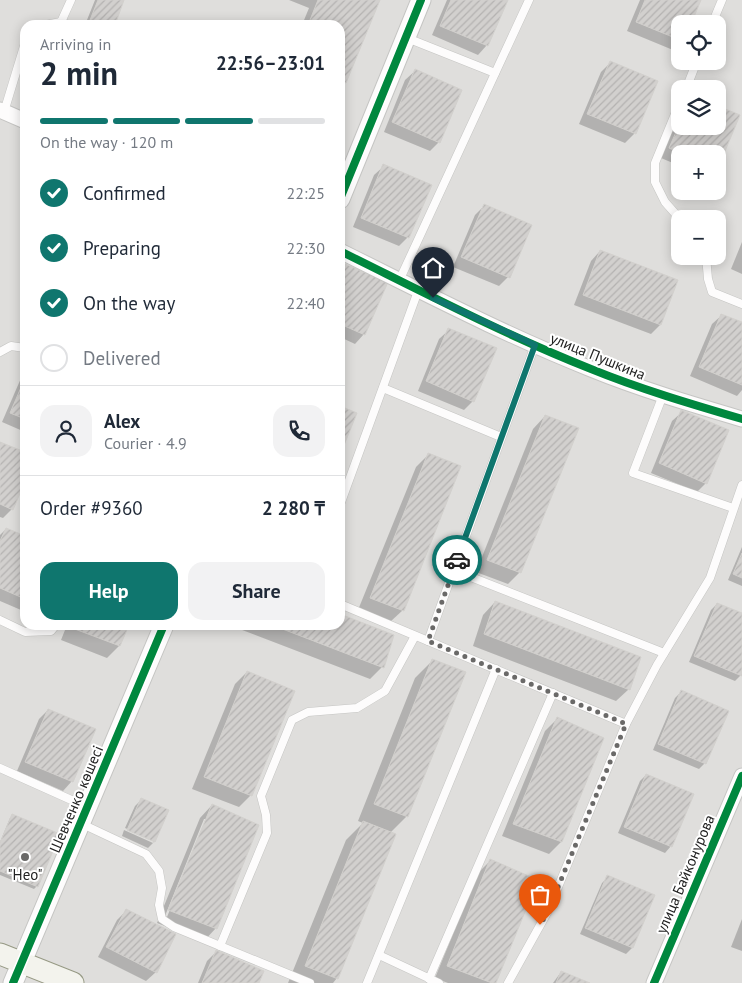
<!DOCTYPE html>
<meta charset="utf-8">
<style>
body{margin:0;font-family:"PT Sans",sans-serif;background:#f2f2f3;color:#1f2937;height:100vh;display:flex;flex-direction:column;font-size:19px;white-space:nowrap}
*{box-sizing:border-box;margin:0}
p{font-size:16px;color:#747a83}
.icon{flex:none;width:28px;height:28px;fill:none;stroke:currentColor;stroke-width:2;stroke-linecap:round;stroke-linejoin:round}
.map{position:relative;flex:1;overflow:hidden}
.drawer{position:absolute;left:20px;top:20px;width:325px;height:610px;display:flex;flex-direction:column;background:#fff;border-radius:15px;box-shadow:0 2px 12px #0003}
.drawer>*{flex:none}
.fabs{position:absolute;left:671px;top:15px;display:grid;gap:10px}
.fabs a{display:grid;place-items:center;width:55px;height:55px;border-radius:10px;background:#fff;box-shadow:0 2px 12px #0003;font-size:25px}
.pin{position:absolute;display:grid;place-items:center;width:42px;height:42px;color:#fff;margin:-51px -21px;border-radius:50% 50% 50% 0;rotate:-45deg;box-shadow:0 0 5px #0007}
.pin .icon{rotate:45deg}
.courier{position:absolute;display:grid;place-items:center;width:50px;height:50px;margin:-25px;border:4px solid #0f766e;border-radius:50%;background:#fff;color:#222;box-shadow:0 1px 6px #0007}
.summary em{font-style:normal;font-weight:700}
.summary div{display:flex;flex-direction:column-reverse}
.summary{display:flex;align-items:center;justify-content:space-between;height:85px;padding:0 20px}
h1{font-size:32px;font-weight:700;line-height:38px}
.bar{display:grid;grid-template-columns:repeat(4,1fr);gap:8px 5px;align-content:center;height:60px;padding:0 20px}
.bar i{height:6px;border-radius:4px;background:#e0e1e3}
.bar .on{background:#0f766e}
.bar p{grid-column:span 4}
.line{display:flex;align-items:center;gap:12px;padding:0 20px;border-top:1px solid #e0e1e3}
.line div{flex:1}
.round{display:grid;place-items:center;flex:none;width:52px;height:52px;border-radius:15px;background:#f2f2f3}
ol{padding:0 20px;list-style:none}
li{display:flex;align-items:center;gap:15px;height:55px}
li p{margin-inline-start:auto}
li .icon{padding:5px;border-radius:50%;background:#0f766e;color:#fff;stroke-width:4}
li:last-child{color:#747a83}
li i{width:28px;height:28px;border:2px solid #e0e1e3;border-radius:50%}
.cta{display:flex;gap:10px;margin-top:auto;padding:10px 20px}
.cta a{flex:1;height:58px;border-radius:15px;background:#0f766e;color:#fff;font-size:20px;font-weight:700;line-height:58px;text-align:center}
.cta a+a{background:#f2f2f3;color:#1f2937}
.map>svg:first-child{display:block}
</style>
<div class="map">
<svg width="742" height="983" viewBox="0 0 742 983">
<defs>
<pattern id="building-hatch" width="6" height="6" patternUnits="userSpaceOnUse" patternTransform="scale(1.25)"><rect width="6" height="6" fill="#d2d0ce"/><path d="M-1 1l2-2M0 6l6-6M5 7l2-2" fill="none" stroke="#b4b2b1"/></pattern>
</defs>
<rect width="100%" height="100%" fill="#efeeeb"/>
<path fill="#dfdedc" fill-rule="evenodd" d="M0,0H742V983H0ZM680,24H718V61H680ZM25,25H340V625H25ZM680,89H718V126H680ZM680,154H718V191H680ZM680,219H718V256H680Z"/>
<g fill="#0003" fill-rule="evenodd">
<polygon points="95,0 123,0 114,25 85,25"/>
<polygon points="289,0 379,0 345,82 340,87 340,25 302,25 309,8"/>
<polygon points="447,0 506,0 487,45 478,55 432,35"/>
<polygon points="640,0 700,0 680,24 680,44 673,50 627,31"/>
<polygon points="610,63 656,82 634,134 625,143 579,124 601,72"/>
<polygon points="415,71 439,142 430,151 384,132 405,80"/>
<polygon points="718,107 738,116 718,164 718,154 680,154 680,166 661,158 680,112 680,126 718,126"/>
<polygon points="384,166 408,237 399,246 353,227 374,175"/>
<polygon points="484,206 508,277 499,286 453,267 475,215"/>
<polygon points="742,242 742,274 731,269"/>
<polygon points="600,251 677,281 660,325 651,334 574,305 591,261"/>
<polygon points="340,263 364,334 355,344 340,337"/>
<polygon points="722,315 742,324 742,390 737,396 690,376 712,324"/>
<polygon points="449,330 473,401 464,410 418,391 439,339"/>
<polygon points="25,369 25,432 2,422"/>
<polygon points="682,412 706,483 697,492 651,473 672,421"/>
<polygon points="545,416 520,572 508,584 476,572 533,429"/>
<polygon points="0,443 25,454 25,478 12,509 3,518 0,517"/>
<polygon points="428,455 403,610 390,622 358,610 416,467"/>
<polygon points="6,529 25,538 25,606 21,610 0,601 0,535"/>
<polygon points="742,547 742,586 728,580"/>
<polygon points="495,602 629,689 616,701 473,646 483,615"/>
<polygon points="717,604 742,615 742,674 735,681 689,662 711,610"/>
<polygon points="340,615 382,667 370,679 229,625 340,625"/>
<polygon points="67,625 128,625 119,646 107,658 61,640"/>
<polygon points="432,661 407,816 390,833 337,978 333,983 288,983 346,840 363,823 358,821 415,678"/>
<polygon points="247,672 251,795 239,807 192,789 235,684"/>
<polygon points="681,692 705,763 699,769 653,750 675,698"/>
<polygon points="48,710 72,781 63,791 17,771 39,719"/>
<polygon points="557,719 561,842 549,854 502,836 545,731"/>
<polygon points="646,775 671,846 665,853 618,833 640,781"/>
<polygon points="141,800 167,811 153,843 153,840 125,828 135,806"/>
<path d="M212,805L216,928L204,941L157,923L200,818ZM204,819H207L167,917L165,916Z"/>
<polygon points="13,815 37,886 34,889 0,875 0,842 10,818"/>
<polygon points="124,830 153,843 148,848 122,836"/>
<polygon points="490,861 494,983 448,983 435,978 478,873"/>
<polygon points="608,877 654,896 632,948 626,954 580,934 602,883"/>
<polygon points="126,911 156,972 146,981 98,957 117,920"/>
<polygon points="742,919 742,951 731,947"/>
<polygon points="216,952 257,983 198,983 207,961"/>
<polygon points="561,972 586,983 553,983"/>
</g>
<g fill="url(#building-hatch)" stroke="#d2d0cd">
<polygon points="98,0 124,0 115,25 101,25 90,20"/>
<polygon points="318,0 380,0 346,83 340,80 340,25 308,25"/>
<polygon points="451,0 508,0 488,46 440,26"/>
<polygon points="645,0 701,0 691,24 680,24 680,40 636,22"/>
<polygon points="610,61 658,81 636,134 587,114"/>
<polygon points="415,69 462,90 440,143 392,122"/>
<polygon points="718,106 740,115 718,168 718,154 682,154 669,148 680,123 680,126 718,126"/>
<polygon points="383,164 432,185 409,238 361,218"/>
<polygon points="484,204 532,225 510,278 461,257"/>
<polygon points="600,250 678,280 661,325 583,295"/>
<polygon points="340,262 388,282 365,335 340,324"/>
<polygon points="721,314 742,322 742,385 699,367"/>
<polygon points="448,328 497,348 474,402 426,381"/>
<polygon points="25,378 25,419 10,413"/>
<polygon points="340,406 357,413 340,455"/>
<polygon points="681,410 729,430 707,484 659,463"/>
<polygon points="545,415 579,428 521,573 487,560"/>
<polygon points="0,442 25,452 25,481 13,510 0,504"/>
<polygon points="428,453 461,466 404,611 370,598"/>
<polygon points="6,528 25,536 25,599 0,588 0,541"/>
<polygon points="742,553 742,578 733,574"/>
<polygon points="495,601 641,657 630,690 484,634"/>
<polygon points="717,603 742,613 742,676 694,656"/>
<polygon points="340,614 394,635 384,668 272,625 340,625"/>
<polygon points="73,625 129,625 120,646 72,628"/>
<polygon points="432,659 466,672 408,817 374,804"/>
<polygon points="247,671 295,691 252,796 204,777"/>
<polygon points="681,690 729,711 706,764 658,744"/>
<polygon points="48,709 96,729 73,782 25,762"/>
<polygon points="557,717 604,738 562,842 513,824"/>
<polygon points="646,774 694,794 672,847 624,827"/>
<polygon points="141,798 169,810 155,842 127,830"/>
<polygon points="212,804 259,825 217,929 168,910"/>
<polygon points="12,814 60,834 38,887 0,871 0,843"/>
<polygon points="363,821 396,834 338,979 305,966"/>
<polygon points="490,859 538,880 496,983 492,983 447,966"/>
<polygon points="607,875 655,895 633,948 585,928"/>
<polygon points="126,909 176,934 157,973 106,947"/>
<polygon points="216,950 264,971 259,983 202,983"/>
<polygon points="561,971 590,983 556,983"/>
</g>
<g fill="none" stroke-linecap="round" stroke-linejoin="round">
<g stroke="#c5c5c3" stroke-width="9">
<g id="service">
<polyline points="61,22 71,0"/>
<polyline points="712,24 722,0"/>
<polyline points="45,25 61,22 69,25"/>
<polyline points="407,38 495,73"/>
<polyline points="686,89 697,61"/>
<polyline points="680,102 655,163 655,182 665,202 680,219"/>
<polyline points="4,112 25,43"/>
<polyline points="706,256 708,279 712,292 742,304"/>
<polyline points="399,281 529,0"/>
<polyline points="0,352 11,346 25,348"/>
<polyline points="383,388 501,437"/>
<polyline points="663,395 633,473 733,508"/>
<polyline points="340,505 418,291"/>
<polyline points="453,570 664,653"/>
<polyline points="340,604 626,724"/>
<polyline points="0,620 25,632 51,631 56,625"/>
<polyline points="428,641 535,345"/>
<polyline points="0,768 87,807"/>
<polyline points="80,823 146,854 159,871 162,888 159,905 162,919 174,927 310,983"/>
<polyline points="220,946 267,833 266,815 261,796 292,720 308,712 357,708 385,691 415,636"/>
<polyline points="379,955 439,983"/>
<polyline points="429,979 553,693"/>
<polyline points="367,983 496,669"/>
<polyline points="508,983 548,911 626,724 657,665 710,578 742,485"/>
</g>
</g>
<g stroke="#c5c5c3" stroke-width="17">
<g id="minor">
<polyline points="0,110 25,121"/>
<path d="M340,251C423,292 505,335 591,369C640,389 691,404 742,419"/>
<polyline points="654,983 742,776"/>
</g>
</g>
<g stroke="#c5c5c3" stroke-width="21">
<g id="tertiary">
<polyline points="340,199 421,0"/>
<polyline points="13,983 164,625"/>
</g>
</g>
<g stroke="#969984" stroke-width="23">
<polyline id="secondary" points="0,954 73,983"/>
</g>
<use href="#service" stroke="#fdfcfc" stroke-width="8"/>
<use href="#minor" stroke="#fdfcfc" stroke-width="15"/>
<use href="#tertiary" stroke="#fdfcfc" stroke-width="19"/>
<use href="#secondary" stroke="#f3f3ed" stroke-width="21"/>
<g stroke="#fff" stroke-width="11">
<g id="cycleway">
<polyline points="340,199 421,0"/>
<path d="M340,251C423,292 505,335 591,369C640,389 691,404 742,419"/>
<polyline points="13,983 164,625"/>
<polyline points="654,983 742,776"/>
</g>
</g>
<use href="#cycleway" stroke="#00873e" stroke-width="8"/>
</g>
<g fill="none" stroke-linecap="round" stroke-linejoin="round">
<polyline stroke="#6a6968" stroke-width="5" stroke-dasharray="0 9" points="457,560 428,641 626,724 548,911 540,925"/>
<polyline stroke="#0f766e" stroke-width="6" points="433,298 535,345 457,560"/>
</g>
<circle fill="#6a6968" stroke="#fff" stroke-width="2" cx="25" cy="857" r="5"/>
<g text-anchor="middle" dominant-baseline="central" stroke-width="4" stroke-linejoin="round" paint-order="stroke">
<g font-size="15" fill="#222" stroke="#fff">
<text transform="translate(598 356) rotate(22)">улица Пушкина</text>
<text transform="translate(76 799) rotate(-67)">Шевченко көшесі</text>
<text transform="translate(685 874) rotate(-67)">улица Байконурова</text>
</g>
<g font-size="15" fill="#222" stroke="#fff">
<text x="25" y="874">"Нео"</text>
</g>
</g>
</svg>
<div class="fabs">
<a><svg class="icon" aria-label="locate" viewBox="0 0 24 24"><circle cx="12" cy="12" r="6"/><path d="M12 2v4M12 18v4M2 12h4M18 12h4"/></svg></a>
<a><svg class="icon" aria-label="layers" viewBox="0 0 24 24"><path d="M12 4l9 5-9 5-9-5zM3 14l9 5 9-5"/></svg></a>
<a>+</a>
<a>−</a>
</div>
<div class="pin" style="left:540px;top:925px;background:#ea580c"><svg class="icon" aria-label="bag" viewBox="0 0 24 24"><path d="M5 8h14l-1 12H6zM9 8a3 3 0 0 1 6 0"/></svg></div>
<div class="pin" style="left:433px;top:298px;background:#1f2937"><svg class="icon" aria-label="home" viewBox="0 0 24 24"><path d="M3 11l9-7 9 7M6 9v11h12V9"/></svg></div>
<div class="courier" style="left:457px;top:560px"><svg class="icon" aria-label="car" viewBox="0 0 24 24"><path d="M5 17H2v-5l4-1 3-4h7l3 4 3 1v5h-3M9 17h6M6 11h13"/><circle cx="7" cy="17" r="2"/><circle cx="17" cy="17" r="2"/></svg></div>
<section class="drawer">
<div class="summary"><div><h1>2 min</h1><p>Arriving in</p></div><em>22:56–23:01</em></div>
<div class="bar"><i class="on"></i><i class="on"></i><i class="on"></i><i></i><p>On the way · 120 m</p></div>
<ol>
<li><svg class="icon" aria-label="check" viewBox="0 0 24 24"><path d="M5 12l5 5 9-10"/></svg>Confirmed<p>22:25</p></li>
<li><svg class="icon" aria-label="check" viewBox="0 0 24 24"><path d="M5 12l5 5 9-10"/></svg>Preparing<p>22:30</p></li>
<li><svg class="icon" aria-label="check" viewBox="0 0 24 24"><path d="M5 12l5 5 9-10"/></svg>On the way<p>22:40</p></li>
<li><i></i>Delivered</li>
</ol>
<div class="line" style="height:90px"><a class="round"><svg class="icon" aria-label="person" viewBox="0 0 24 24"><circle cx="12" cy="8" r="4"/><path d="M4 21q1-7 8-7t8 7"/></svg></a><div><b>Alex</b><p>Courier · 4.9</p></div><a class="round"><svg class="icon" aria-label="phone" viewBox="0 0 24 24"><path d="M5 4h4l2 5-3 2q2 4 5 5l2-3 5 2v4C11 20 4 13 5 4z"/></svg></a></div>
<div class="line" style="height:65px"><div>Order #9360</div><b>2 280 ₸</b></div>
<div class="cta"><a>Help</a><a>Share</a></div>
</section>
</div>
